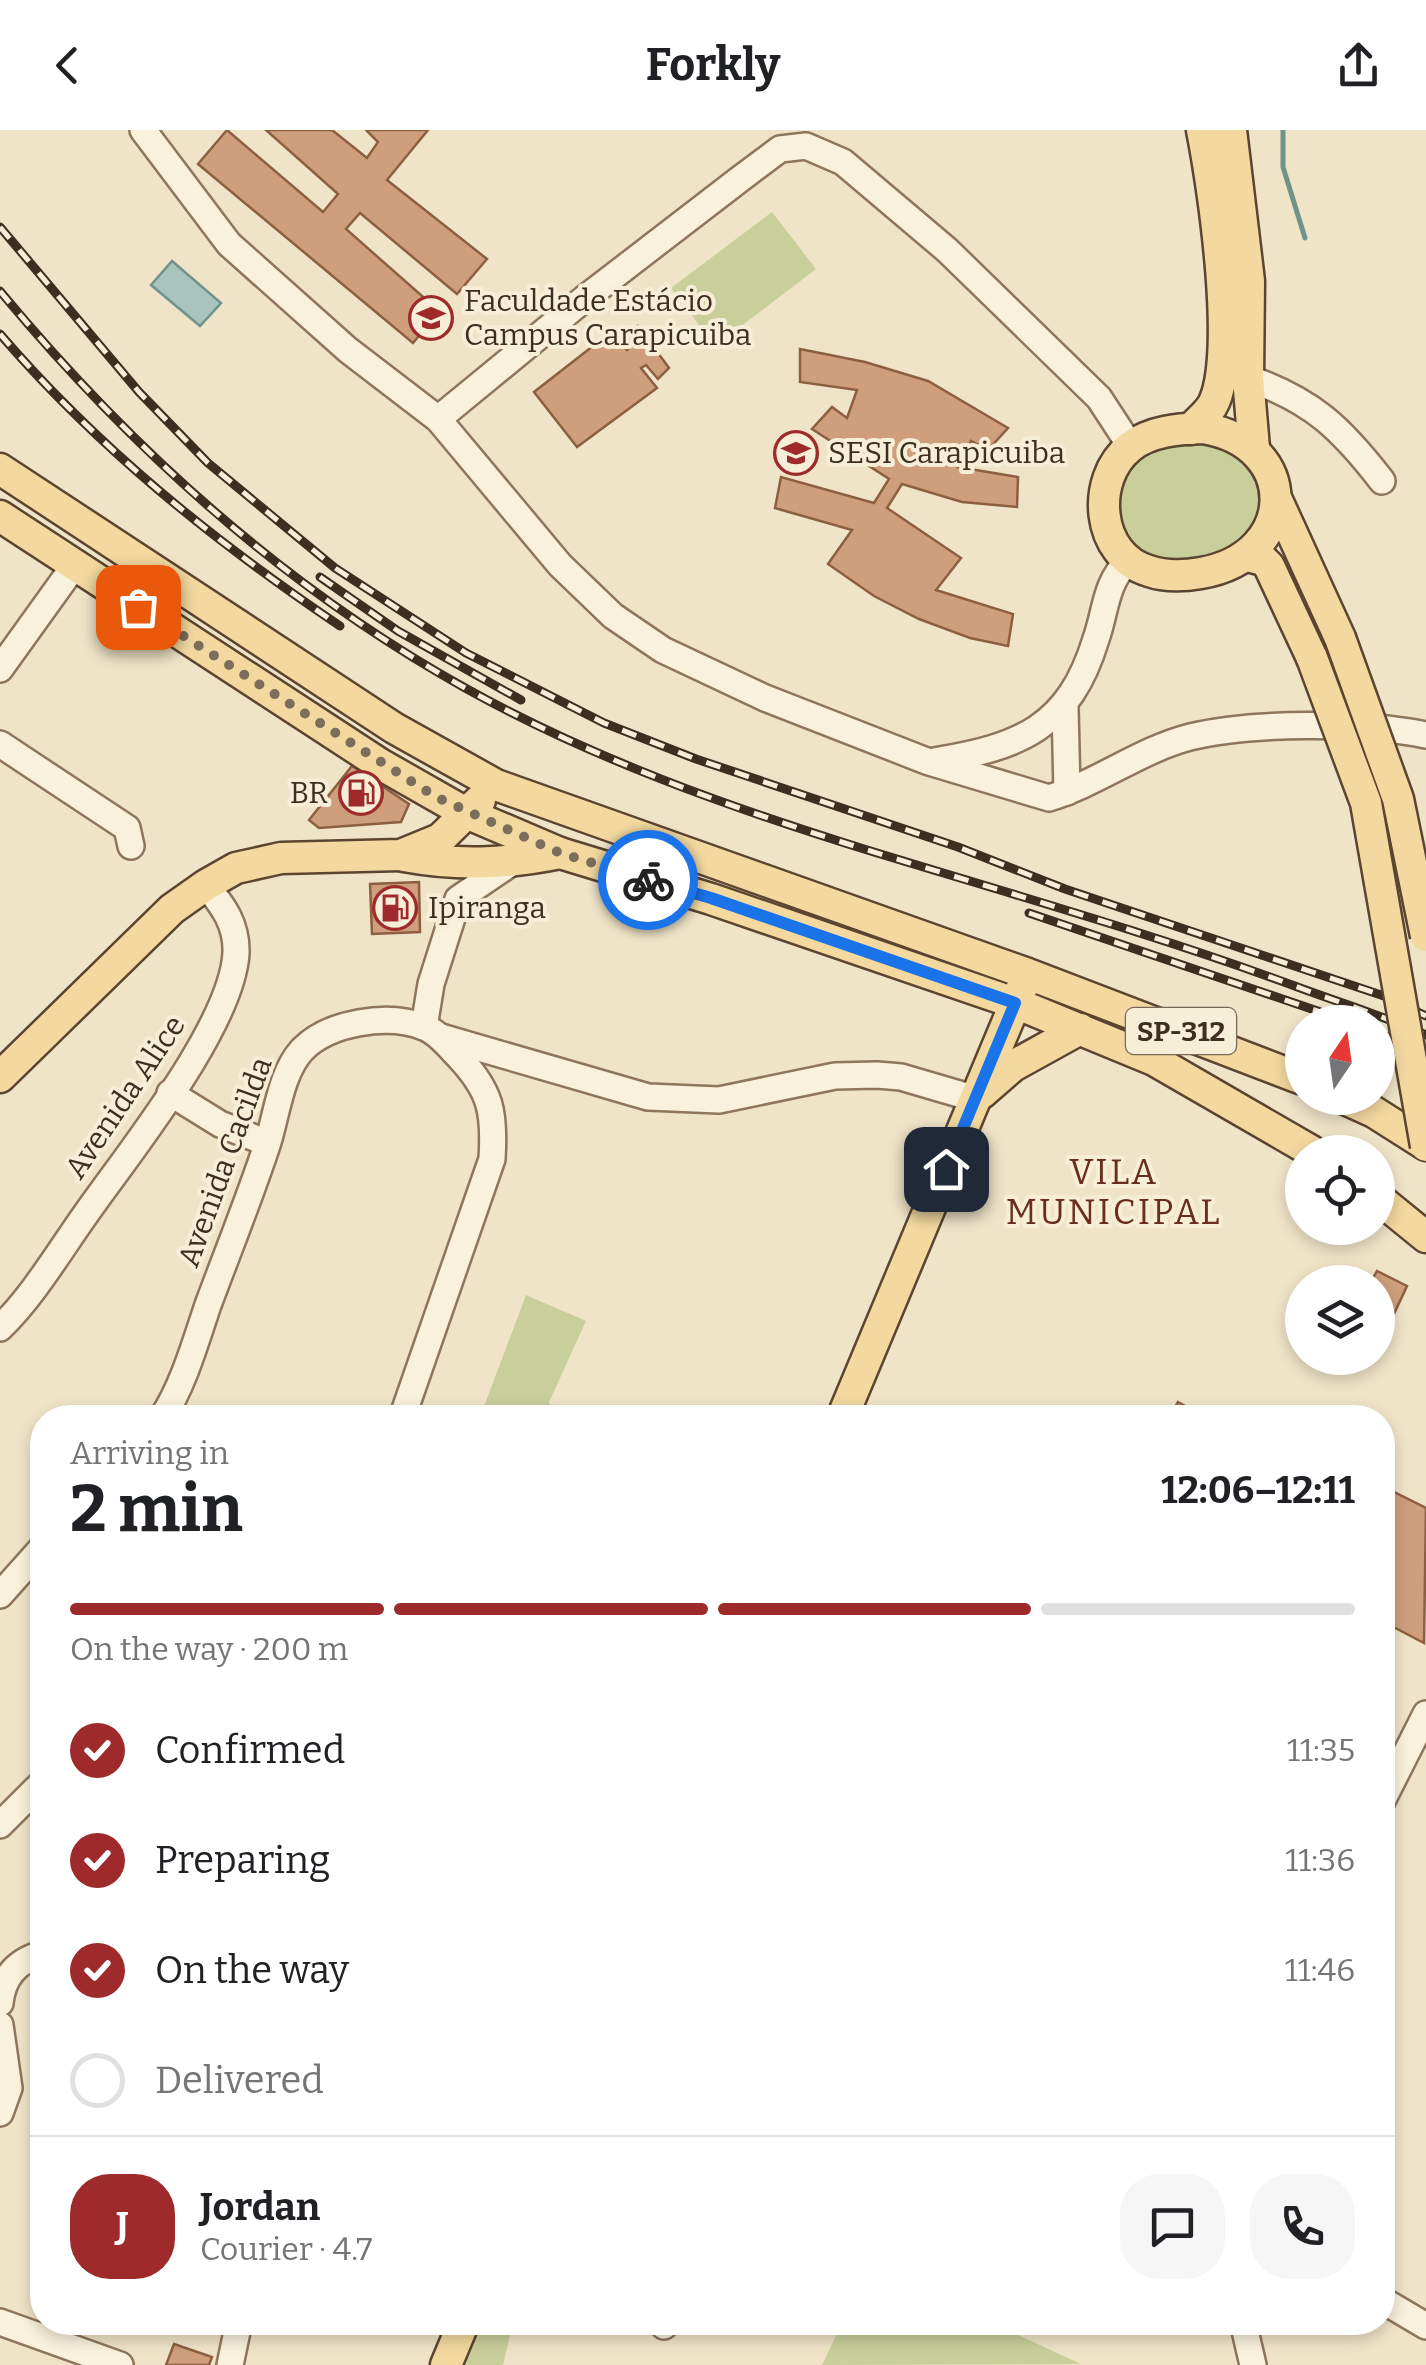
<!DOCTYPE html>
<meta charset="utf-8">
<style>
body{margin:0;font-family:Bitter,serif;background:#f6f6f6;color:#202124;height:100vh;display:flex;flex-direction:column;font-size:38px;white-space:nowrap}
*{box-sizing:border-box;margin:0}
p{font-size:32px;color:#757577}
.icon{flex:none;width:55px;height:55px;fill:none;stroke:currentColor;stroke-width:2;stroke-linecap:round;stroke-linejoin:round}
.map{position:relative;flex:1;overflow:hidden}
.sheet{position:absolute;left:30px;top:1275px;width:1365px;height:930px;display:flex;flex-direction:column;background:#fff;border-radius:40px;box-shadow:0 5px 15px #0003}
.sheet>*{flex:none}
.needle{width:65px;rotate:13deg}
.tools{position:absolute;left:1285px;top:875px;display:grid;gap:20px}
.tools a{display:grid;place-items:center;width:110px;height:110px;border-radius:50%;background:#fff;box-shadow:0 5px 15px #0003;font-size:50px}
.pin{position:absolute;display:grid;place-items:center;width:85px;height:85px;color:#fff;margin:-42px;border-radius:20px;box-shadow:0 5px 15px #0006}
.courier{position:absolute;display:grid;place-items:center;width:100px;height:100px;margin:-50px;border:8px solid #1a73e8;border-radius:50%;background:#fff;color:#222;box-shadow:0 2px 12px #0007}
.head em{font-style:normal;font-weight:700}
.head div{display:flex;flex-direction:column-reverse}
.head{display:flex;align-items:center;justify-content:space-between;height:170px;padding:0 40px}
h1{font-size:65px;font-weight:700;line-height:75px}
.bar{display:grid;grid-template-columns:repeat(4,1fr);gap:15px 10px;align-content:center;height:120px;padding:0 40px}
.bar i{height:12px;border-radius:8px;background:#e0e0e0}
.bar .on{background:#9e2a2b}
.bar p{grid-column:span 4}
.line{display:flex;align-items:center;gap:25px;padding:0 40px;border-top:2px solid #e0e0e0}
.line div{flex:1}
.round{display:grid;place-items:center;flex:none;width:105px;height:105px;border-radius:40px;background:#f6f6f6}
ol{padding:0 40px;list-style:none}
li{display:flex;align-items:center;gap:30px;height:110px}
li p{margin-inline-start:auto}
li .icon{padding:10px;border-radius:50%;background:#9e2a2b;color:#fff;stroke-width:4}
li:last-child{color:#757577}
li i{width:55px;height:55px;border:5px solid #e0e0e0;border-radius:50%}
header{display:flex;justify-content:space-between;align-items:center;height:130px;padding:0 40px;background:#fff;font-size:45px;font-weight:700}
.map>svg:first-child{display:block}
</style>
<header><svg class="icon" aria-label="back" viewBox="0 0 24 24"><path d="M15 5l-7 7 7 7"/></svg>Forkly<svg class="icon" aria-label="share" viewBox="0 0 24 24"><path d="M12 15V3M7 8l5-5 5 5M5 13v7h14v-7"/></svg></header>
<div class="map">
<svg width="1426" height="2235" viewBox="0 0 1426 2235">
<rect width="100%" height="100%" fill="#f0e4c8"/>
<g fill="#c9cf9b">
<polygon points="772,82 816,139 715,216 671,158"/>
<path d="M1202,313C1217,317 1232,320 1244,331C1268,354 1265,399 1234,416C1221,423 1206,426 1191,429C1174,431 1153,431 1139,420C1129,412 1123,400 1120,388C1108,335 1159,315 1202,313Z"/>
<polygon points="526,1165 586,1191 549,1272 554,1287 480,1287"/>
<polygon points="473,2193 502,2193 512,2197 503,2235 455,2235"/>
<polygon points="842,2193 992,2193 1081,2234 822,2235"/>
</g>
<polygon fill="#a9c4bc" stroke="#6f938a" stroke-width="2.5" points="172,131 221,173 200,196 151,155"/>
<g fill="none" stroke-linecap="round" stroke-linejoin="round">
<polyline stroke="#6f938a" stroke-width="5" points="1283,0 1283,37 1305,108"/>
</g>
<g fill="#cf9f7d" stroke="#8d5f41" stroke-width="2.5">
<polygon points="227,0 323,82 338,64 266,0 332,0 367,28 378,12 366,0 428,0 387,50 487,129 457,164 360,83 346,99 439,181 413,213 198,34"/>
<polygon points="638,196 669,238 658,249 646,235 641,238 657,258 577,317 534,262 611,202 627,220 632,216 626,203"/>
<polygon points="800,219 865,232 928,251 1008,298 988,320 971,311 958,337 1018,347 1017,377 962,372 902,354 887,378 961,428 936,460 1013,484 1008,516 970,508 919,489 874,466 828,434 852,400 775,378 781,347 874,373 889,349 812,299 832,277 847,288 857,260 800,252"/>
<polygon points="352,636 409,674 401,692 319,698 309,690"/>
<polygon points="419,752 420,802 372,804 370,754"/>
<polygon points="1377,1141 1407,1156 1385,1203 1378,1200 1378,1152 1371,1152"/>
<polygon points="1178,1272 1207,1288 1169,1288"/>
<polygon points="1382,1356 1426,1378 1424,1513 1382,1491"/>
<polygon points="174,2214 212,2227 209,2235 166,2235"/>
</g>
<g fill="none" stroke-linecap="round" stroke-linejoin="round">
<g stroke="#8d765c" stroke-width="30">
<g id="minor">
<path d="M143,0L229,114L348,220L438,289L560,435L613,486L663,520L765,568L929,632L1049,668C1098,653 1140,620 1190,607C1252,592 1363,592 1426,605"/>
<path d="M1248,248C1313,271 1341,298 1382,351"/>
<polyline points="438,289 584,169 740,49 780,19 806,16 843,32 947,120 1099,268 1131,317"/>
<polyline points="0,539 74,436"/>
<polyline points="1065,577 1067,662"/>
<polyline points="0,614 127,698 131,716"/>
<path d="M934,631C1020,617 1069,598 1096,509C1106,481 1105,453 1128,431"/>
<polyline points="424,897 431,854 458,769 511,733"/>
<polyline points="441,907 648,967 719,970 835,946 877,945 901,947 976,969"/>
<polyline points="170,963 220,994 267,1013"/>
<path d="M0,1198C34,1165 60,1120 88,1081C131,1020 232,895 236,823C237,794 223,776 206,755"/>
<path d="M162,1288C184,1254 195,1213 208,1175C228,1121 250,1067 268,1012C277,983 281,943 302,920C329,892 388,883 424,897C438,902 448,916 458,926C491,961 495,982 492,1029L402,1288"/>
<polyline points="0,1465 42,1418"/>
<polyline points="1382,1671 1426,1584"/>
<polyline points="0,1695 42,1653"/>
<path d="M0,1873C3,1846 17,1831 42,1824"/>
<polyline points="0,1895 9,1958 0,1983"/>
<polyline points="1382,2170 1426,2196"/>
<polyline points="0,2192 120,2235"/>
<polyline points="1243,2192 1253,2235"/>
<polyline points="664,2196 665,2192"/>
<polyline points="230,2235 239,2192"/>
</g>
</g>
<g stroke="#5b4430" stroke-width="35">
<g id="major">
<polyline points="1231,0 1249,151 1248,248 1254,318"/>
<path d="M1203,298C1301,314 1299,426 1201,443C1184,446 1166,447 1149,441C1096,426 1090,349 1130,317C1150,301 1178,299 1203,298Z"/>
<path d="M1191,299C1197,292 1207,284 1212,276C1239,230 1213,55 1202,0"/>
<polyline points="0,339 394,598 496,655 1028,844 1302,949"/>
<polyline points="1276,368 1340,508"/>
<polyline points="0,386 380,634 466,683 560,723 711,769 1015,873 1154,930 1313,1022"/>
<polyline points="1248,426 1263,430 1269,436 1312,528"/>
<path d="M404,726C458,736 506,734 560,723"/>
<polyline points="0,947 172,779 206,755 236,738 281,728 401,725 440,709 480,670"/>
<polyline points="982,963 1013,936 1080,899"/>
<polyline points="1343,968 1374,982 1426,1015"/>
<polyline points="1378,1068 1426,1107"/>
<polyline points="842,1288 1023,855"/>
<polyline points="446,2235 464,2192"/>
</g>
</g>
<use href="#minor" stroke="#faf1dc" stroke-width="25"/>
<use href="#major" stroke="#f3d9a0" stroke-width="30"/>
<g stroke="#3d2e20" stroke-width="9">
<g id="rail">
<polyline points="0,97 139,262 208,333 335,438 466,523 604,593 696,629 958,717 1065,759 1384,866 1426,886"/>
<path d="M0,161C132,320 285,458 467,559C591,628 729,677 864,719C1011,764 1158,805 1303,859C1344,874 1386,887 1426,905"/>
<path d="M0,204C99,319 214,411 340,496"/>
<polyline points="320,447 398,501 521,570"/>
<polyline points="1029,783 1350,892"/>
<polyline points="1378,903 1426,923"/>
</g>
</g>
<use href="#rail" stroke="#f7eed8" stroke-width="5" stroke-dasharray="15" stroke-linecap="butt"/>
<g stroke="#5b4430" stroke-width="35" stroke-linecap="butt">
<g id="major-bridge">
<polyline points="1340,508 1398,669 1426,806"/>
<polyline points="1312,528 1366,673 1426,1016"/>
</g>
</g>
<use href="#major-bridge" stroke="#f3d9a0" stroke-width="30"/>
</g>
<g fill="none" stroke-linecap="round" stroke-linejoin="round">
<polyline stroke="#7c6e5b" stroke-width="10" stroke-dasharray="0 18" points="138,477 436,667 560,723 648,750"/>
<polyline stroke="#1a73e8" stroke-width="12" points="648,750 711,768 1015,873 946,1039"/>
</g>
<defs>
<g id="university-ring" transform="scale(2.25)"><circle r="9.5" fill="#f7eed8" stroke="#9e2a2b" stroke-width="1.5"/><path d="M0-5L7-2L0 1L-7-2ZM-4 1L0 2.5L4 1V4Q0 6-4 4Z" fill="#9e2a2b"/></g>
<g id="fuel-ring" transform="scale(2.25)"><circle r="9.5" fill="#f7eed8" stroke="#9e2a2b" stroke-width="1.5"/><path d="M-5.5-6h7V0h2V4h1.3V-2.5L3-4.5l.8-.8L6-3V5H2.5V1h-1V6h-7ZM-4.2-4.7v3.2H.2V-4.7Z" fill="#9e2a2b"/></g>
</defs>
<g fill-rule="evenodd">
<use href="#university-ring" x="431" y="188"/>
<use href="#university-ring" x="796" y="323"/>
<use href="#fuel-ring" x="361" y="663"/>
<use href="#fuel-ring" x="395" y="778"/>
</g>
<g text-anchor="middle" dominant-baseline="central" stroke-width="8" stroke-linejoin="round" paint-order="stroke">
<rect fill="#f7eed8" stroke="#756857" stroke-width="2.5" x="1126" y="878" width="110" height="46" rx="8"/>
<g font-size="28" font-weight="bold" fill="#3d2e20">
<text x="1181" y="901">SP-312</text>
</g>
<g font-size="30" fill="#3d2e20" stroke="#f7eed8" text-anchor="start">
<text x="464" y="171">Faculdade Estácio<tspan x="464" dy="34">Campus Carapicuiba</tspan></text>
<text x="828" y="323">SESI Carapicuiba</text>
<text x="328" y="663" text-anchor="end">BR</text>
<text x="428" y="778">Ipiranga</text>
</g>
<g font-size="30" fill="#3d2e20" stroke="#f7eed8">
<text transform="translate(125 967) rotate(-56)">Avenida Alice</text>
<text transform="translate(225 1032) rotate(-70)">Avenida Cacilda</text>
</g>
<g font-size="35" letter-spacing="2.5" fill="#6b2e1e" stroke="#f7eed8">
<text x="1114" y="1042">VILA<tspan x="1114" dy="40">MUNICIPAL</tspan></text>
</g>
</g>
</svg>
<div class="tools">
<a><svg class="needle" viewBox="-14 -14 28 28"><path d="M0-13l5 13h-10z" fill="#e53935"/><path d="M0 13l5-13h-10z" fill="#757577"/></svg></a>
<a><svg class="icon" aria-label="locate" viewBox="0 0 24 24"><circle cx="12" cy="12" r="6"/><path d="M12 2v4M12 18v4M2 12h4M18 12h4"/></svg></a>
<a><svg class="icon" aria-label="layers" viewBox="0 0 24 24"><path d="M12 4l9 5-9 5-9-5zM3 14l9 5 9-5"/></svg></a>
</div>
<div class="pin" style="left:138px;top:477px;background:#ea580c"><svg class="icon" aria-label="bag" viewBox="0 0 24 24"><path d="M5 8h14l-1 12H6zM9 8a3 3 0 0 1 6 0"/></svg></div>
<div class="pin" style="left:946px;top:1039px;background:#1f2937"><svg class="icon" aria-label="home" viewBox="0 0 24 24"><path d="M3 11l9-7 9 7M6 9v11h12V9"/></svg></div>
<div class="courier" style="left:648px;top:750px"><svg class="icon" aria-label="bike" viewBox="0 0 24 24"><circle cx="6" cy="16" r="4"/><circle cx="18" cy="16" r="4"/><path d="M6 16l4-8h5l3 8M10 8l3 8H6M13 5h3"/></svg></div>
<section class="sheet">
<div class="head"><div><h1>2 min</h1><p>Arriving in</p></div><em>12:06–12:11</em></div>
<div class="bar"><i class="on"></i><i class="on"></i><i class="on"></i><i></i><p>On the way · 200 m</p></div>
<ol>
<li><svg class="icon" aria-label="check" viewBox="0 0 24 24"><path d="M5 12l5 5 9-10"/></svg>Confirmed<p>11:35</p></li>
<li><svg class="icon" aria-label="check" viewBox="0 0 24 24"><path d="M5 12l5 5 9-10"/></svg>Preparing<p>11:36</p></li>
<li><svg class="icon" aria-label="check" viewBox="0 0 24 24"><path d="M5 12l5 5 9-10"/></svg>On the way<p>11:46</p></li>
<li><i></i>Delivered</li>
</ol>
<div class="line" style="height:180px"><b class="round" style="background:#9e2a2b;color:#fff">J</b><div><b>Jordan</b><p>Courier · 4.7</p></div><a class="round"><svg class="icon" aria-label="chat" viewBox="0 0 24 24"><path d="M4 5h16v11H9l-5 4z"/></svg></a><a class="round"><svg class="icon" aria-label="phone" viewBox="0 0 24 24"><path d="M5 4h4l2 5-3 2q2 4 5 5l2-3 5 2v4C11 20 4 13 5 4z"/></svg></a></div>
</section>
</div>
